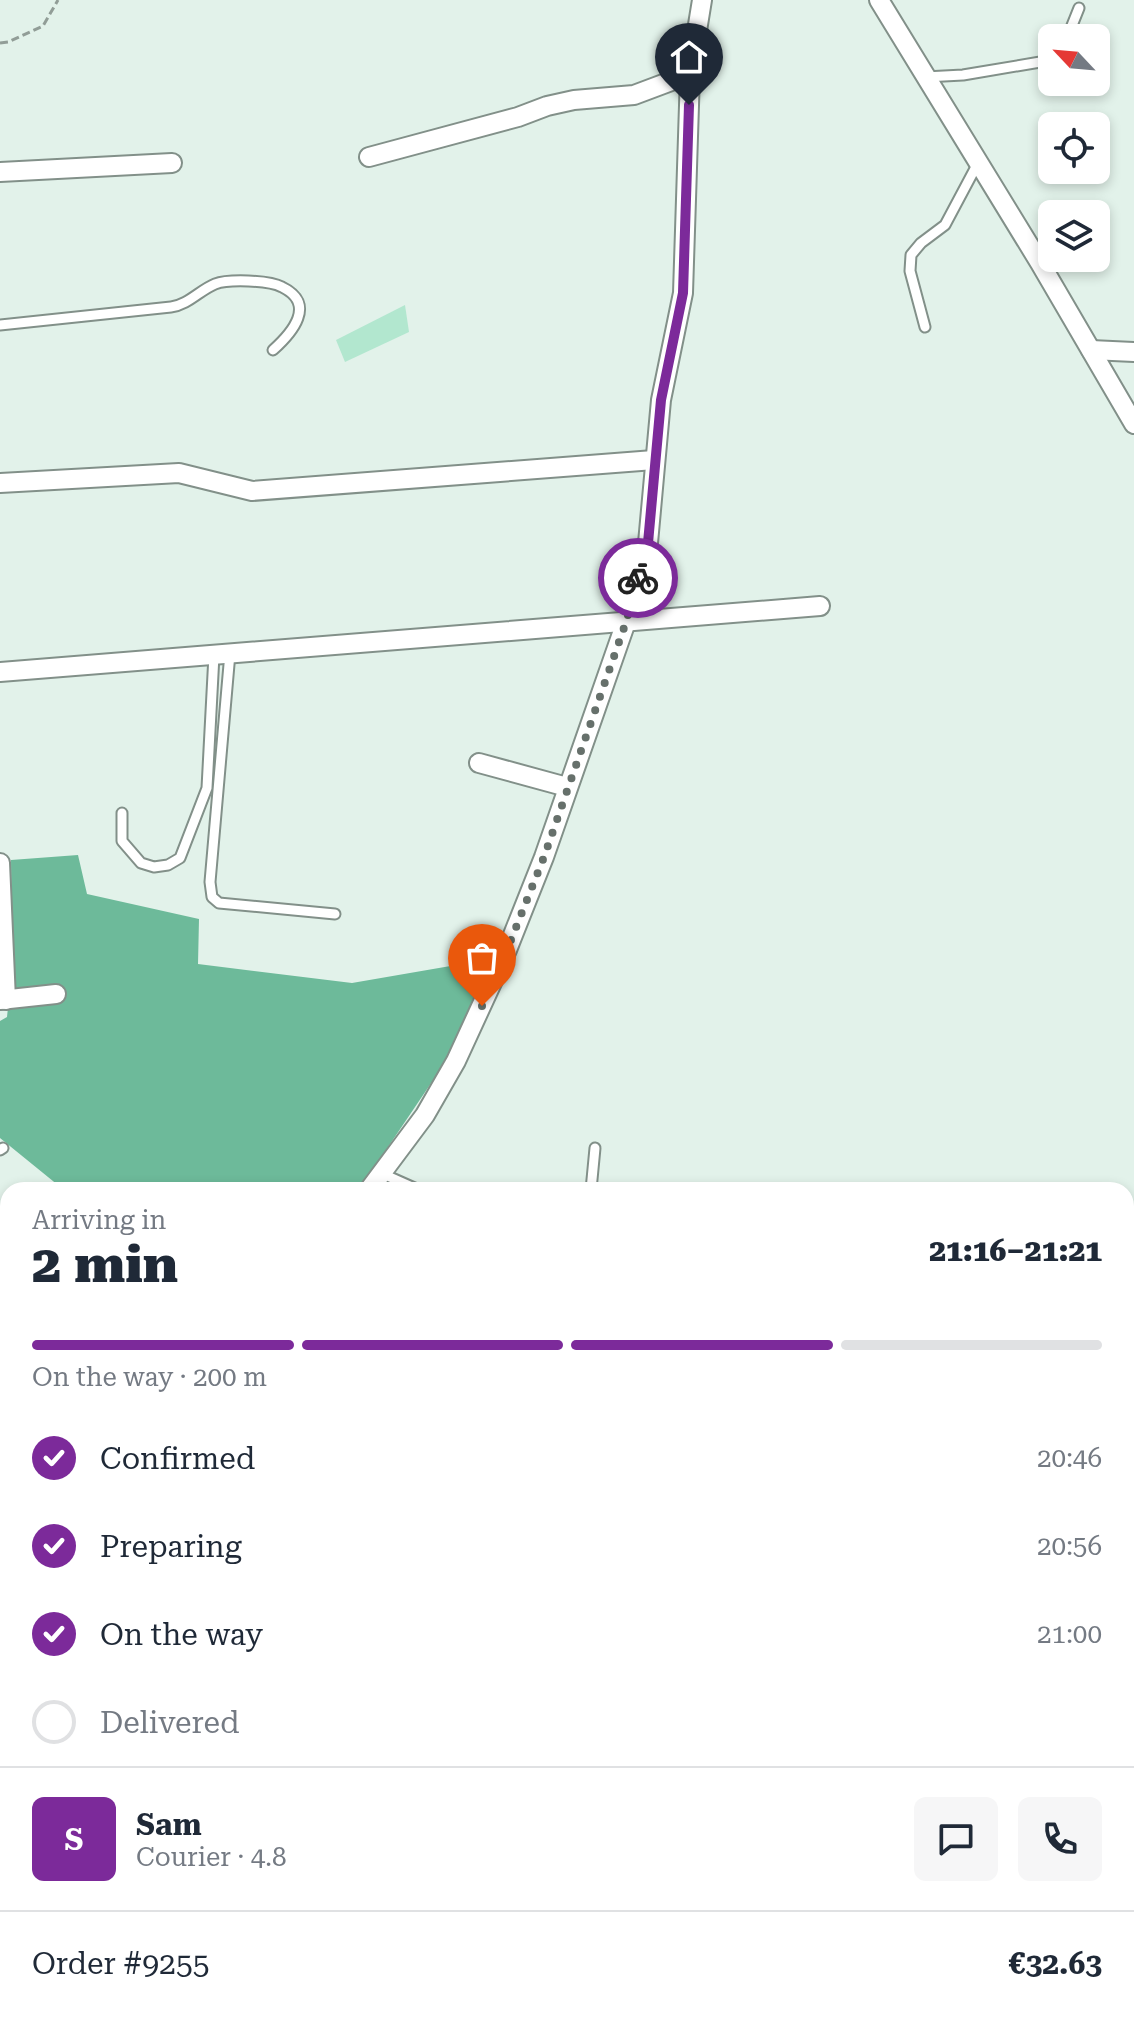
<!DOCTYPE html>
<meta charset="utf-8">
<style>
body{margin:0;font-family:"Roboto Serif",serif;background:#f6f6f7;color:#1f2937;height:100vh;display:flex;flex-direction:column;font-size:30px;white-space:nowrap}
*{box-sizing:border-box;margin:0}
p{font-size:26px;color:#747a83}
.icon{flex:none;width:44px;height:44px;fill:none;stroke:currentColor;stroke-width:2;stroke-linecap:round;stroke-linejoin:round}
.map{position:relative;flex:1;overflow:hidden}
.panel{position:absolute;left:0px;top:1182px;width:1134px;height:848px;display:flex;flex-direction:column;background:#fff;border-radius:24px 24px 0 0;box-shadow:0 4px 12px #0003}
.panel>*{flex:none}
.needle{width:52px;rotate:296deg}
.tools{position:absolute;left:1038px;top:24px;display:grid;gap:16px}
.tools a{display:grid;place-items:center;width:72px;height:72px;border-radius:12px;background:#fff;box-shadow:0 4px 12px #0003;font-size:40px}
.pin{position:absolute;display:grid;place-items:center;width:68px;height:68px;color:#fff;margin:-82px -34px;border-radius:50% 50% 50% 0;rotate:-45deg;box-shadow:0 0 8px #0007}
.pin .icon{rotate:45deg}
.courier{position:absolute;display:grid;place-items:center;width:80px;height:80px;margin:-40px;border:6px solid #7c2a9a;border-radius:50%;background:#fff;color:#222;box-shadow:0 2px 10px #0007}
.headline em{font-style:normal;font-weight:800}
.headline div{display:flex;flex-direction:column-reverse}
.headline{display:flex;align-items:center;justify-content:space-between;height:136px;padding:0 32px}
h1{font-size:52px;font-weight:800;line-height:60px}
.bar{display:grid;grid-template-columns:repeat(4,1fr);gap:12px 8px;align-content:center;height:96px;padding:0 32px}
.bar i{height:10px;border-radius:6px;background:#e0e1e3}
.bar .active{background:#7c2a9a}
.bar p{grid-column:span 4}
.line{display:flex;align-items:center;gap:20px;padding:0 32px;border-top:2px solid #e0e1e3}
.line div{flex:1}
.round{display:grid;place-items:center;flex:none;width:84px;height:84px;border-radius:12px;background:#f6f6f7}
ol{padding:0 32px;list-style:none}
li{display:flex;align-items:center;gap:24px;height:88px}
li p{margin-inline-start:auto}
li .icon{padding:8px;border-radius:50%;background:#7c2a9a;color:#fff;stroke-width:4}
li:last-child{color:#747a83}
li i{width:44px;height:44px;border:4px solid #e0e1e3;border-radius:50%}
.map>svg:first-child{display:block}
</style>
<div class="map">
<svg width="1134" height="2030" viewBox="0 0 1134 2030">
<rect width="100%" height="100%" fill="#e2f2ea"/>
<polygon fill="#b2e7cf" points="405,305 409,332 345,362 336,340"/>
<g fill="#6dba9a">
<polygon points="78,855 87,894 199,919 198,964 352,983 491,959 444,1064 359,1190 64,1190 0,1138 0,1021 7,1017 12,968 11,860"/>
<polygon points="0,1288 8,1289 8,1914 0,1918"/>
<polygon points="1126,1884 1132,1884 1134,1887 1134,2030 191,2030 192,2022 1126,2022"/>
</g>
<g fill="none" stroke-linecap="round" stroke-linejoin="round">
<g stroke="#829089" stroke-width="13">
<g id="service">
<polyline points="1067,38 1079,8"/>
<polyline points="925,77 963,75 1052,60"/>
<path d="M0,325C57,319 114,313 171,307C188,305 200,290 215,284C228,279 269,280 282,287C317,304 292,333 273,350"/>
<polyline points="925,327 910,271 911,255 921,243 945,225 978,163"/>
<polyline points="230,653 210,882 212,897 219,903 335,914"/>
<polyline points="122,813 122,841 141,863 154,867 168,865 180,858 207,788 214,655"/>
<polyline points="0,1150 3,1148"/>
<polyline points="383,1174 419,1190"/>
<polyline points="591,1190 595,1148"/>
<polyline points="13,2030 13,2022"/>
</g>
</g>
<g stroke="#829089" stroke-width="22">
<g id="minor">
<polyline points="879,0 1040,263 1134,424"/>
<polyline points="369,157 518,117 547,106 574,100 634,95 690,74"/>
<polyline points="0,172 172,163"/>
<polyline points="1091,350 1134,352"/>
<polyline points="0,483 179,473 252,491 654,460"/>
<polyline points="0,672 820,606"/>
<polyline points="479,763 567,787"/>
<polyline points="0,863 6,1000"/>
<polyline points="0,1000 56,994"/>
<polyline points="369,1190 425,1115 456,1061 507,950 544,857 626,622 648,543 661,400 683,293 690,74 702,0"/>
<polyline points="0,1279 8,1280"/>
<polyline points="170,2030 173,2022"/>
</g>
</g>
<polyline stroke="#919d97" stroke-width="3" stroke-dasharray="8 4" stroke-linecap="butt" points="0,43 8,42 43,26 58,0"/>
<use href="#service" stroke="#fff" stroke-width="9"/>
<use href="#minor" stroke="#fff" stroke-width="18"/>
</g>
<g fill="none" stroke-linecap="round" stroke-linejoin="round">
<polyline stroke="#66706b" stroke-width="8" stroke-dasharray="0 14.4" points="482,1006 507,950 544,857 626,622 638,578"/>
<polyline stroke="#7c2a9a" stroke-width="10" points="638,578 648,543 661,400 683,293 689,105"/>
</g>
</svg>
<div class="tools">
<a><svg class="needle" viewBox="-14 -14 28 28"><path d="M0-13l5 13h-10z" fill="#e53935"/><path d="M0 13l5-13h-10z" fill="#747a83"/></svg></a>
<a><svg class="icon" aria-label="locate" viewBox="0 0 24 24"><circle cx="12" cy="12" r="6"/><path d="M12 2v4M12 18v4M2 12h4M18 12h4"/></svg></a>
<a><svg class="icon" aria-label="layers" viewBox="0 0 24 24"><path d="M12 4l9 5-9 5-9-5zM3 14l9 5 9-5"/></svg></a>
</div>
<div class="pin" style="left:482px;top:1006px;background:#ea580c"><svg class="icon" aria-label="bag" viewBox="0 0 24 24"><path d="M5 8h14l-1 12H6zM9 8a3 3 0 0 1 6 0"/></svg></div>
<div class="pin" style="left:689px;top:105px;background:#1f2937"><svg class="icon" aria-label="home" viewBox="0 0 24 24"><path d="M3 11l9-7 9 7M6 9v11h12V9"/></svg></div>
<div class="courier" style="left:638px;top:578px"><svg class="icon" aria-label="bike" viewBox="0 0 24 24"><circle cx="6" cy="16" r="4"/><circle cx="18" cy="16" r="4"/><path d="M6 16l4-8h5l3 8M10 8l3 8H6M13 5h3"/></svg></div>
<section class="panel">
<div class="headline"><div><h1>2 min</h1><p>Arriving in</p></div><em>21:16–21:21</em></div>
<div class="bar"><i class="active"></i><i class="active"></i><i class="active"></i><i></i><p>On the way · 200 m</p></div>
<ol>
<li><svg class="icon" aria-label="check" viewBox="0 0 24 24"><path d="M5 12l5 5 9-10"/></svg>Confirmed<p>20:46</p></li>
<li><svg class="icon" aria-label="check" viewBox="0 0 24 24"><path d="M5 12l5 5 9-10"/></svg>Preparing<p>20:56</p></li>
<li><svg class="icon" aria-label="check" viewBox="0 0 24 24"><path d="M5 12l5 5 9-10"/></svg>On the way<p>21:00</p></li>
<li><i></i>Delivered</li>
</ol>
<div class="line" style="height:144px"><b class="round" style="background:#7c2a9a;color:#fff">S</b><div><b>Sam</b><p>Courier · 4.8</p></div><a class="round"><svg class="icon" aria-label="chat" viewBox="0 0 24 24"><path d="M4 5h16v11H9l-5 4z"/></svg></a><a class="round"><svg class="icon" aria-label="phone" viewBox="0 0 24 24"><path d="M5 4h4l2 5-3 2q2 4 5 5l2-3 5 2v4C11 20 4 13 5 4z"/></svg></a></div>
<div class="line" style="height:104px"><div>Order #9255</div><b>€32.63</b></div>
</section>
</div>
